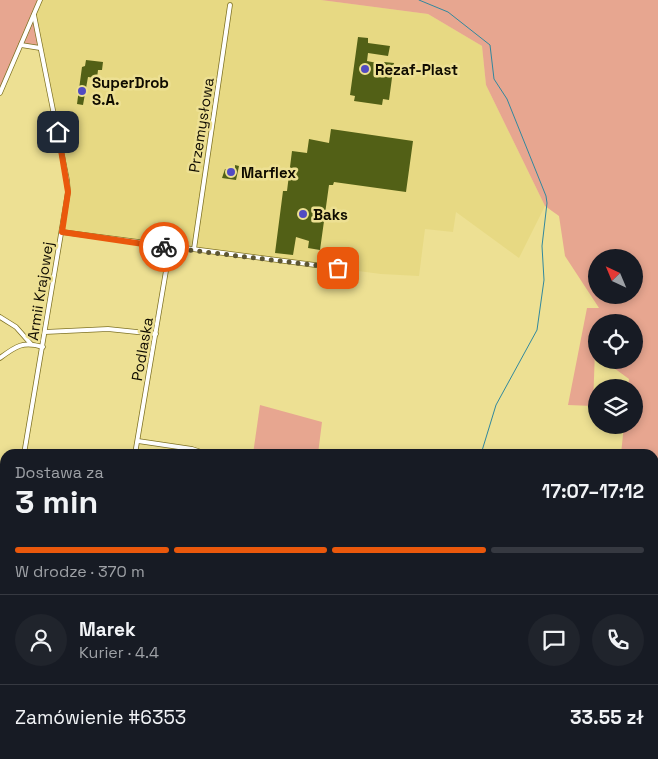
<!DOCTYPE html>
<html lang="pl">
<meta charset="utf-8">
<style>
body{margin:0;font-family:"Space Grotesk",sans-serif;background:#20242c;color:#f1f3f6;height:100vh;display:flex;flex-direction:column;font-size:19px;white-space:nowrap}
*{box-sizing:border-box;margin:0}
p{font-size:16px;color:#9ea1a6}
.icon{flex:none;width:28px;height:28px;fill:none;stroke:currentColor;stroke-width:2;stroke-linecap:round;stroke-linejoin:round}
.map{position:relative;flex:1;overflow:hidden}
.panel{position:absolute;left:0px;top:449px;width:659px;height:311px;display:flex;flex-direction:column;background:#171b24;border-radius:15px 15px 0 0;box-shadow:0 2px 8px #0003}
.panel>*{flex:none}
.needle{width:32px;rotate:316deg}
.controls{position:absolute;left:588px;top:249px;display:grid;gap:10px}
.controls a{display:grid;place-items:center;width:55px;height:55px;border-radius:50%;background:#171b24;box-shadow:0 2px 8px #0003;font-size:25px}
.pin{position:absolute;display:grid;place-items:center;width:42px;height:42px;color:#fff;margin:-21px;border-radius:10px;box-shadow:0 2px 8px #0006}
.courier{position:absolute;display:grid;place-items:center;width:50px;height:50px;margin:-25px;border:4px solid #ea580c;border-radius:50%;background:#fff;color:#222;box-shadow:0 1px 6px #0007}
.summary em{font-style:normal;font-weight:700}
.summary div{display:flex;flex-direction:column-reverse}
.summary{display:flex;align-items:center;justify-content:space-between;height:85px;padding:0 15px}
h1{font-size:32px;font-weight:700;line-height:38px}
.bar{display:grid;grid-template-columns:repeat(4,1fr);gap:8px 5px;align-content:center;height:60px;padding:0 15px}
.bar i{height:6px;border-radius:4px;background:#363941}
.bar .current{background:#ea580c}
.bar p{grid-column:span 4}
.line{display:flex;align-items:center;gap:12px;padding:0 15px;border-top:1px solid #363941}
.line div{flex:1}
.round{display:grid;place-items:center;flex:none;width:52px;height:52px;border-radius:26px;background:#20242c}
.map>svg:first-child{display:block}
</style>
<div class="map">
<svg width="658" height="759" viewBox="0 0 658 759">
<rect width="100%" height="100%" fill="#ede093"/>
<g fill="#e7d983">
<polygon points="40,0 321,0 428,14 482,46 486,85 545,206 519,258 456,212 453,232 425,229 419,276 381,274 62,232 68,192 34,15"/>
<polygon points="403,755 472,755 470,759 401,759"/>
</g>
<g fill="#e7a690" fill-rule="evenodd">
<polygon points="0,0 40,0 34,15 40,48 27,44 21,45 0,93"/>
<path d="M321,0H658V519L654,520V454H621L624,425H634V388L628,387L629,379L603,360H634V322H596L593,406L568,405L587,308H599L565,256L559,216L545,206L486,85L482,46L428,14ZM596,258H634V295H596Z"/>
<polygon points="260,405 322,422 318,454 253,454"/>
<polygon points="658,527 658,655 654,663 654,529"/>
</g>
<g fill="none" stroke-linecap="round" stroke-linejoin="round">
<polyline stroke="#31889e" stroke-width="1" points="419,0 448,12 490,45 494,79 507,99 546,196 547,203 542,246 544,280 537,330 496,405 481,454"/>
</g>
<g fill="#526016">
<polygon points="358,37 368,38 368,43 390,46 388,56 368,53 367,61 377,63 375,75 382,76 384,62 394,63 389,100 383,99 382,105 354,101 355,96 350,95"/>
<polygon points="86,60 103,62 102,70 98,70 97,78 88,77 83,105 77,104 82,67 85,66"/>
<polygon points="331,129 413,141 406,192 334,182 333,185 329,185 320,250 308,248 309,241 296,237 293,255 275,253 283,191 287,191 292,151 307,153 309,139 329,143"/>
<polygon points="235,165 239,166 236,180 222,178 225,169 229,170 229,167 235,168"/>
</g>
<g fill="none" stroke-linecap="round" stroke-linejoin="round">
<g stroke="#7f7224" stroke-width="5.5">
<g id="minor">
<polyline points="21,45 40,48"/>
<polyline points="0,93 40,0"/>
<polyline points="62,232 338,268"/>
<polyline points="194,249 230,5"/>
<polyline points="0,317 16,327 31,344"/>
<polyline points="45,332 108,329 156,334"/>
<path d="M0,358C16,346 23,341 43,347"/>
<polyline points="138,441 192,449 207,454"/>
<polyline points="24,454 68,192 67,180 34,15"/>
<polyline points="135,454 170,247"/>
<polyline points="0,514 5,513"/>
<polyline points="0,725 5,726"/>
<polyline points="120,755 129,759"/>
<polyline points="231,755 240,759"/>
<polyline points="296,759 298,755"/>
<polyline points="500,759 502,755"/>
</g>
</g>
<g stroke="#7f7224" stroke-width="7">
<polyline id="tertiary" points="654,526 658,524"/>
</g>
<g stroke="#7f7224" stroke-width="8">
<g id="secondary">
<polyline points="0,515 5,535"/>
<polyline points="0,591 4,586 5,576"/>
<polyline points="0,650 5,648"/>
<polyline points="337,755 346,759"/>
</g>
</g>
<use href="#minor" stroke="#fff" stroke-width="4"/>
<use href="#tertiary" stroke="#fff" stroke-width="5"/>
<use href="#secondary" stroke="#f4efd1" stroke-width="5.5"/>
</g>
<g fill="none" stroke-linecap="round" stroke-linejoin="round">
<polyline stroke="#5d5633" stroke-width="5" stroke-dasharray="0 9" points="164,247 338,268"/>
<polyline stroke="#ea580c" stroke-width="6" points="58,132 68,192 62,232 164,247"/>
</g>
<g fill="#524bc2" stroke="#ede093" stroke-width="2">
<circle cx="365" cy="69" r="5"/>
<circle cx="82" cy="91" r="5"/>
<circle cx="231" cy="172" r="5"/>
<circle cx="303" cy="214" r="5"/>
</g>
<g text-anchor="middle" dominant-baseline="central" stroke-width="5" stroke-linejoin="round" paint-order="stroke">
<g font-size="15" font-weight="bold" fill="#0f0b00" stroke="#ede093" text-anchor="start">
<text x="375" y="69">Rezaf-Plast</text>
<text x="92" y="82">SuperDrob<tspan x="92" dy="17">S.A.</tspan></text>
<text x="241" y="172">Marflex</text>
<text x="313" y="214">Baks</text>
</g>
<g font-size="15" fill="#0f0b00" stroke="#ede093">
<text transform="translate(201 125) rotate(-81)">Przemysłowa</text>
<text transform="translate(40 291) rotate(-81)">Armii Krajowej</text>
<text transform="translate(142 349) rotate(-80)">Podlaska</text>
</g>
</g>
</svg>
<div class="controls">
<a><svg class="needle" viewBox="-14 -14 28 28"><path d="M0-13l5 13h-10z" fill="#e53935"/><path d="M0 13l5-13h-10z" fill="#9ea1a6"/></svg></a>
<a><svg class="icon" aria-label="locate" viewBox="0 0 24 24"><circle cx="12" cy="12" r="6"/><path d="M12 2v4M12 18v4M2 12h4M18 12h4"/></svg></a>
<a><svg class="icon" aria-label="layers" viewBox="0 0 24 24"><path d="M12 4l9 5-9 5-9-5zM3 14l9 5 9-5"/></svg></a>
</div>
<div class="pin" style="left:338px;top:268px;background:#ea580c"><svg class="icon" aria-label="bag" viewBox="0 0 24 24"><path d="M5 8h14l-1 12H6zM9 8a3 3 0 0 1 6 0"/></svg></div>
<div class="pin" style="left:58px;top:132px;background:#1f2937"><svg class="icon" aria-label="home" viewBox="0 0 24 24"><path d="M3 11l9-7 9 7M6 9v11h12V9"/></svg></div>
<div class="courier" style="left:164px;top:247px"><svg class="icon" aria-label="bike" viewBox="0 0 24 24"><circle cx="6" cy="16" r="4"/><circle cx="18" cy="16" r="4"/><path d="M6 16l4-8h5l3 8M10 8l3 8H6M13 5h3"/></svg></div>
<section class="panel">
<div class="summary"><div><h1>3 min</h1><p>Dostawa za</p></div><em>17:07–17:12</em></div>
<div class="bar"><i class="current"></i><i class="current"></i><i class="current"></i><i></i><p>W drodze · 370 m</p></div>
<div class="line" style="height:90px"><a class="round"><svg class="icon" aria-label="person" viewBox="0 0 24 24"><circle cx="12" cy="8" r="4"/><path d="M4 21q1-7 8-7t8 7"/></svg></a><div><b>Marek</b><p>Kurier · 4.4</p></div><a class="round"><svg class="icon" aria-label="chat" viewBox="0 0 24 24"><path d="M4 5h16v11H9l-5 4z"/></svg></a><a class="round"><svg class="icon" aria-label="phone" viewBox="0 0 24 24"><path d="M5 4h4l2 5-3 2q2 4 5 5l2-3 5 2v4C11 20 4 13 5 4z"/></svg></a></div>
<div class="line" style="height:65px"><div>Zamówienie #6353</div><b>33.55 zł</b></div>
</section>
</div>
